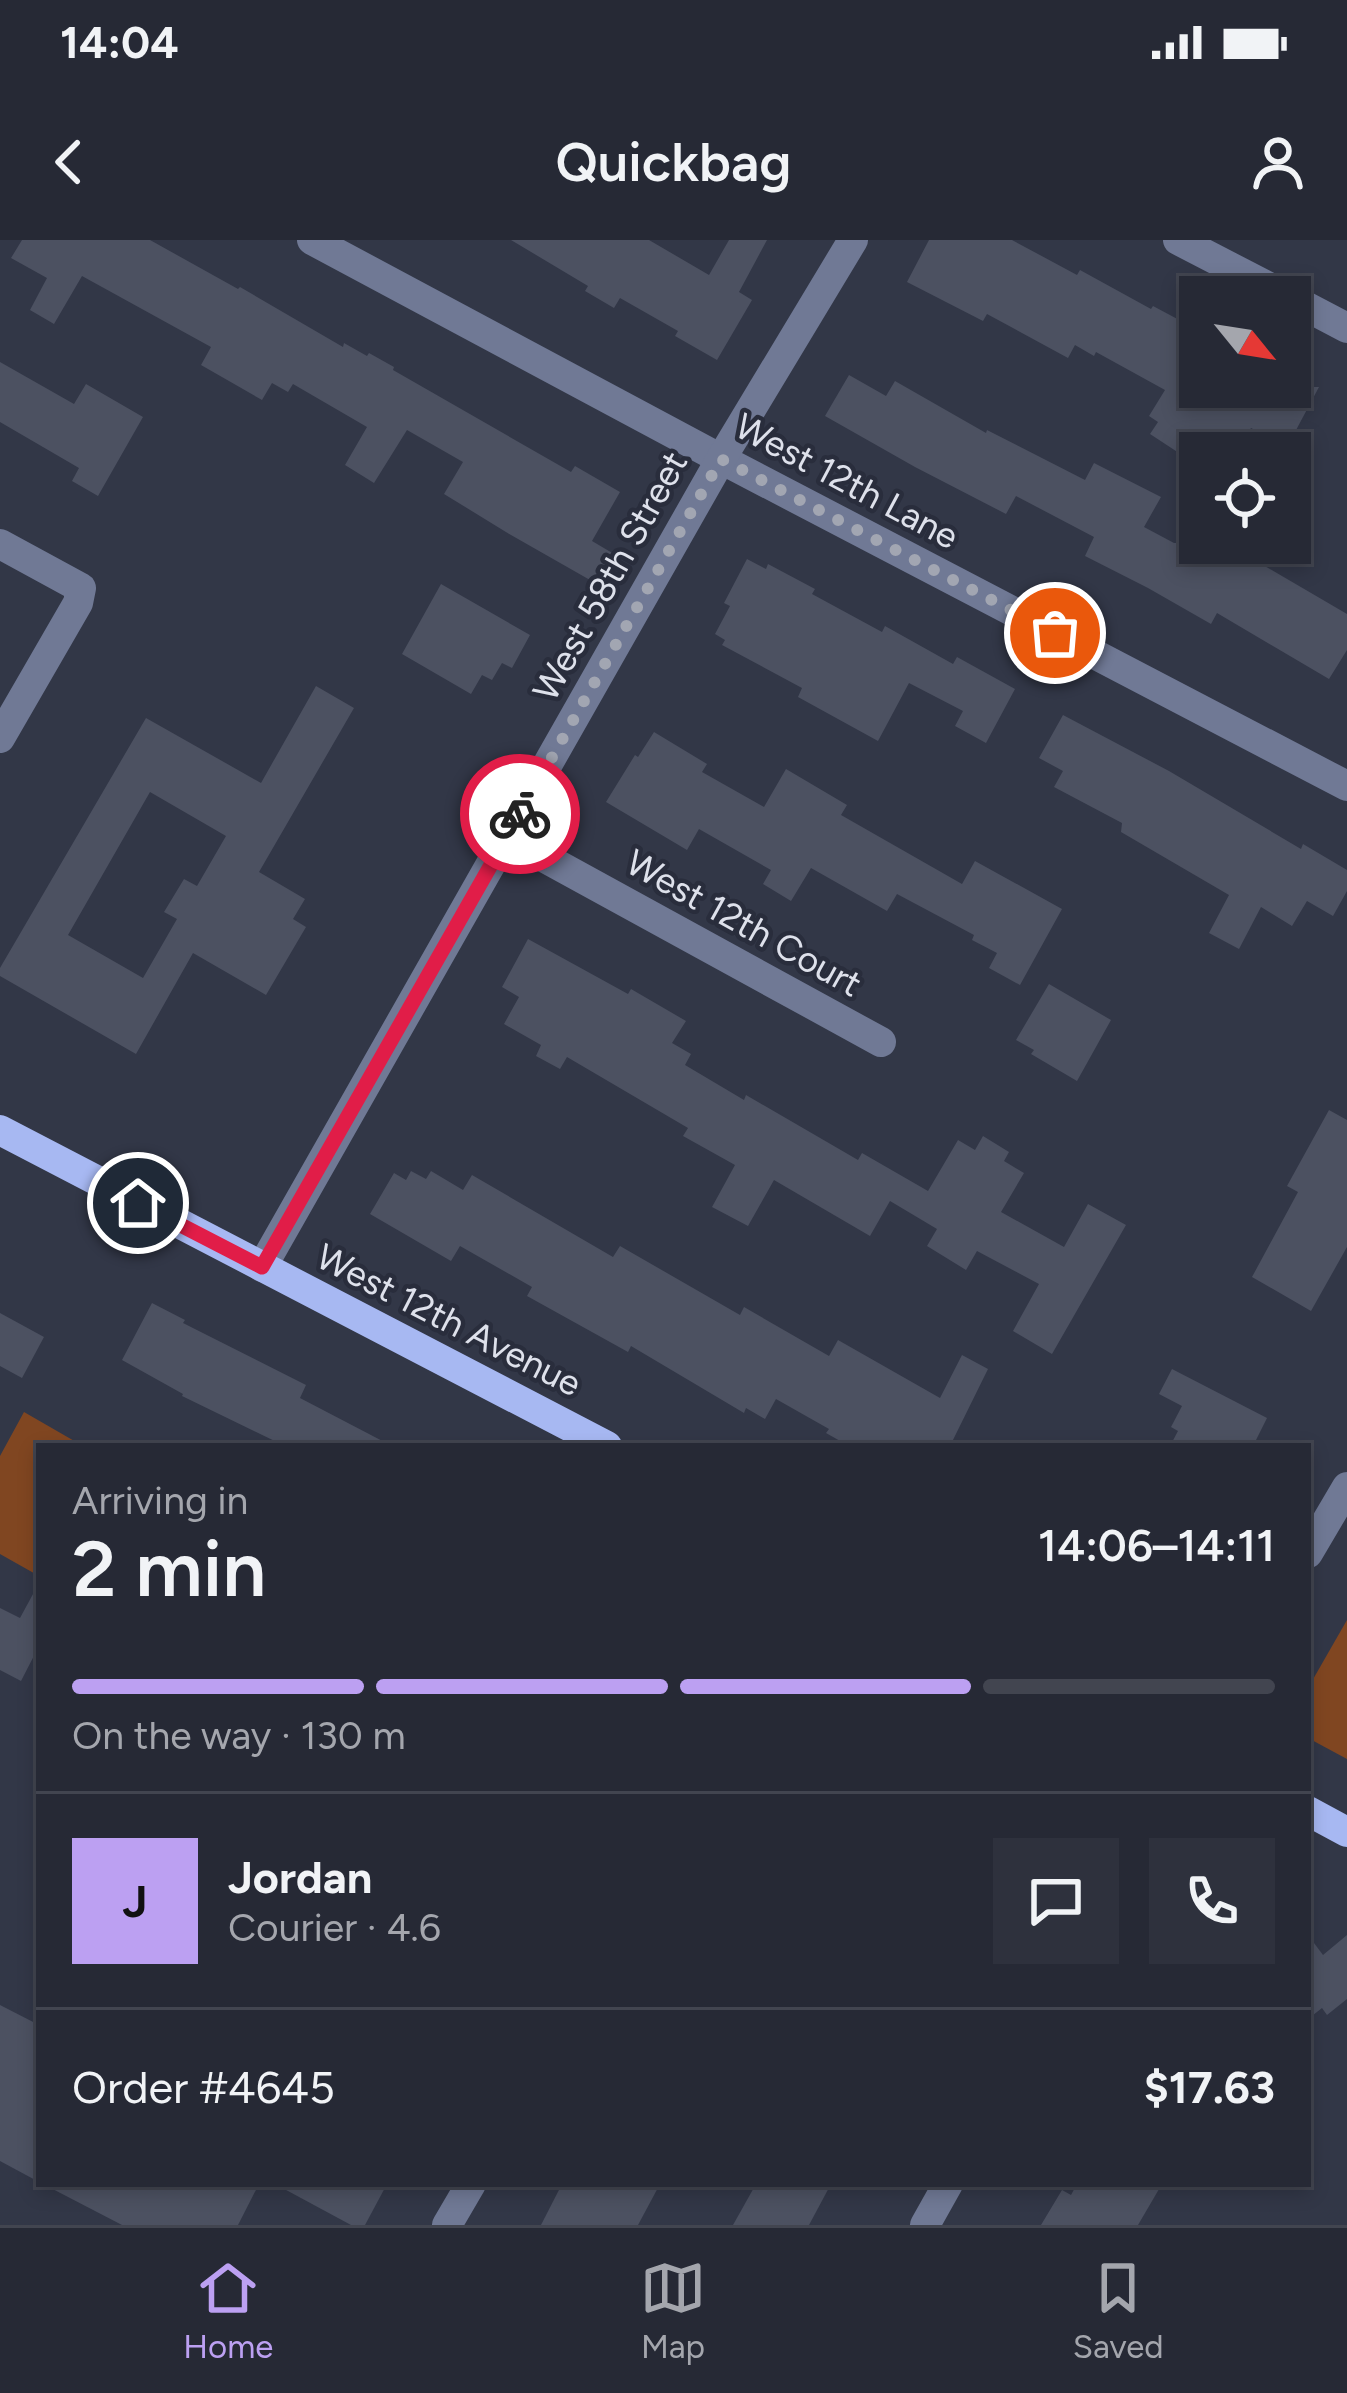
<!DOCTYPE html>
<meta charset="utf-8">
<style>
body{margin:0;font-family:Figtree,sans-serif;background:#2e313d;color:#f1f3f6;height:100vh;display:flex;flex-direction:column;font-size:45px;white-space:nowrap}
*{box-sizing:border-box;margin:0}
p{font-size:39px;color:#a4a6ad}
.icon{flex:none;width:66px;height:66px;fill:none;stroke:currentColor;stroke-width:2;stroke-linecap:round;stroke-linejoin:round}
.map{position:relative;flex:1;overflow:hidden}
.panel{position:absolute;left:36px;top:1203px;width:1275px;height:744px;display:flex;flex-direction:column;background:#262935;border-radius:0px;box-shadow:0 6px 18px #0003,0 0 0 3px #424550}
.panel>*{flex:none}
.needle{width:78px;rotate:120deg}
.controls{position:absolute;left:1179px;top:36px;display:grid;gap:24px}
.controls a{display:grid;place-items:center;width:132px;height:132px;border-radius:0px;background:#262935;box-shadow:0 6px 18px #0003,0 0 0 3px #424550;font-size:60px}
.pin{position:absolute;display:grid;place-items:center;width:102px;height:102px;color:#fff;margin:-51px;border:6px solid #fff;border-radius:50%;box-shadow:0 3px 12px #0007}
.courier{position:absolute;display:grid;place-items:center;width:120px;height:120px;margin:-60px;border:9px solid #e11d48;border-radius:50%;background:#fff;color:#222;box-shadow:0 3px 15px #0007}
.summary em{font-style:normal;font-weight:600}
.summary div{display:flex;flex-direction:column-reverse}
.summary{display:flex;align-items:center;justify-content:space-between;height:204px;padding:0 36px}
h1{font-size:78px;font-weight:600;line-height:90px}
.bar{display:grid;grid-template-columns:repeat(4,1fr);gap:18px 12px;align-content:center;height:144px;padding:0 36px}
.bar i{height:15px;border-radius:9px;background:#424550}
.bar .on{background:#bca0f2}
.bar p{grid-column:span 4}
.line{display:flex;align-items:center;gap:30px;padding:0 36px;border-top:3px solid #424550}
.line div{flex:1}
.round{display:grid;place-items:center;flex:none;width:126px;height:126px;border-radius:0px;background:#2e313d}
.status{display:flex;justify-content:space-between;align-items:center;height:84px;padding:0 60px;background:#262935;direction:ltr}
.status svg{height:33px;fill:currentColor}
header{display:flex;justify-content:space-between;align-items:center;height:156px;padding:0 36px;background:#262935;font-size:54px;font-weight:600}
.tabs{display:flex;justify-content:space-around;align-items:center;height:168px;border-top:3px solid #424550;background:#262935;font-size:33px;color:#a4a6ad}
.tabs a{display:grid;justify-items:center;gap:6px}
.tabs .on{color:#bca0f2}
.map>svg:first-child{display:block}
</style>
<div class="status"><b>14:04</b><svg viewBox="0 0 49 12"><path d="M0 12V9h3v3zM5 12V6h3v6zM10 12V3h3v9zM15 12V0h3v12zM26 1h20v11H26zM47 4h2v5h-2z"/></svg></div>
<header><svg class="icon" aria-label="back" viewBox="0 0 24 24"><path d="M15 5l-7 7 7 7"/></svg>Quickbag<svg class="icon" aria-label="person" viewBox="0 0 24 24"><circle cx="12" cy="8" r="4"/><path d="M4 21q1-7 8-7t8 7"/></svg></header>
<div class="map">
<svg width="1347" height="1985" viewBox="0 0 1347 1985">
<rect width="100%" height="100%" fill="#323747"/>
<g fill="#804621">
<polygon points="24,1172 83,1206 39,1206 39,1336 0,1314 0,1216"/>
<polygon points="1347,1380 1347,1519 1308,1498 1308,1448"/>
</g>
<g fill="#4c5161" fill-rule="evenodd">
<polygon points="22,0 150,0 238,49 240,47 343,107 344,103 367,116 369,113 394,127 393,130 571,232 575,226 620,252 592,301 614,314 597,344 511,295 444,254 463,222 407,190 374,243 345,225 367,187 293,144 288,152 272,143 262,160 201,125 211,107 82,36 54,84 30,70 47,38 11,18"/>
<polygon points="511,0 649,0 709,35 729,0 767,0 739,52 752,60 717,120 675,96 678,91 620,58 614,68 585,51 588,46"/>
<polygon points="929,0 1012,0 1077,35 1080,30 1151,69 1153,66 1200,91 1200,147 1319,147 1287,207 1251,188 1239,210 1200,190 1185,217 1150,194 1158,182 1149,176 1165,150 1096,112 1094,116 1075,105 1068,118 987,74 983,81 907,42"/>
<polygon points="0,122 74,164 86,144 143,177 98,256 72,241 79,228 0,182"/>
<polygon points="849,135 886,156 895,141 986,193 987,190 1085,240 1094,223 1161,257 1144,287 1174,303 1251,303 1269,312 1263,325 1347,374 1347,410 1329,439 1217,373 1211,384 1148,348 1085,316 1094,297 1016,256 1006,274 915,227 825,176"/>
<polygon points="747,319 766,329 768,324 815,349 812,354 882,392 885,386 953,424 957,417 1015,449 986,503 955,486 963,471 909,443 878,501 798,457 802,448 722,405 725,400 715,394 730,366 724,363"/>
<polygon points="441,344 530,395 512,428 502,423 492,440 482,435 471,454 402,414"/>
<path d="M316,446L354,468L259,632L305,659L293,679L306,687L266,755L193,713L136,814L0,736V728L146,478L261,543ZM150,552L226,596L197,646L184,639L164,672L177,679L143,738L68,695Z"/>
<polygon points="1063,475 1169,531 1301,609 1303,604 1347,630 1347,651 1333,676 1307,661 1292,686 1261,667 1239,709 1209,693 1229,655 1121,592 1122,583 1054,547 1063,531 1039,518"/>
<polygon points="654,492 707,524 702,532 764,567 786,529 847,565 841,575 962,644 975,621 1062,669 1020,745 989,728 997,713 972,700 974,695 897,654 887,671 811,628 791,661 763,644 771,630 699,589 687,610 606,562 635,515 638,517"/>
<polygon points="528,699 628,754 631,749 686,781 672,803 691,814 685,825 744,860 746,855 858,920 862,913 928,951 958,900 975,910 983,896 1009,912 1004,921 1024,933 1001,972 1064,1007 1088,964 1126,985 1052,1114 1013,1091 1039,1044 977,1011 966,1030 927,1006 937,989 890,961 870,996 774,940 748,986 712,967 735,925 683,896 688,888 567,817 560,829 536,816 541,805 504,784 519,757 502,747"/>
<polygon points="1049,744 1111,780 1077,841 1031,814 1034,810 1016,800"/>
<polygon points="1329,870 1347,880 1347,1007 1311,1071 1252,1037 1298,952 1287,946"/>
<polygon points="411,931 426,939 431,931 463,950 472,935 613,1017 620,1006 740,1075 744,1067 829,1116 838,1100 940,1158 962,1115 988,1129 950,1206 849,1206 826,1193 829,1189 776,1159 765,1179 746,1168 744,1173 631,1106 628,1112 527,1056 532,1047 460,1006 451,1021 370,974 394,933 406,940"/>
<polygon points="152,1063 185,1080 183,1083 306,1145 300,1158 392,1206 285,1206 182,1156 183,1154 122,1120"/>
<polygon points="0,1073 44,1097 22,1138 0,1126"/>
<polygon points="1172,1129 1267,1178 1253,1206 1170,1206 1178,1191 1171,1187 1182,1166 1159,1154"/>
<polygon points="39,1343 39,1406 21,1441 0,1430 0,1368 20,1378"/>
<polygon points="1308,1695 1323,1715 1347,1695 1347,1759 1327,1775 1322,1768 1308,1779"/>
<polygon points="0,1765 39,1785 39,1942 0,1921"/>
<polygon points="43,1944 259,1944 238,1985 122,1985"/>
<polygon points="275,1944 387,1944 365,1985 351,1985"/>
<polygon points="562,1944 660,1944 638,1985 541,1985"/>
<polygon points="756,1944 831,1944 809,1985 733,1985"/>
<polygon points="1077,1944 1162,1944 1138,1985 1041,1985 1062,1950 1071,1955"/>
</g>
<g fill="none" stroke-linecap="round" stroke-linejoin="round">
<g stroke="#707995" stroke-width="30">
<polyline points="312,0 721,219 1347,546"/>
<polyline points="1178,0 1288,57"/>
<polyline points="1290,58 1347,88"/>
<polyline points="0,304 81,348 78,363 0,498"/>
<polyline points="507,597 881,802"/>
<polyline points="262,1027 721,219 853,0"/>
<polyline points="1308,1313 1347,1247"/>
<polyline points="447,1985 471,1944"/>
<polyline points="925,1985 948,1944"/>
</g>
<g stroke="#a7b8f2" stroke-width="30">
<polyline points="0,890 607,1206"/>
<polyline points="1308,1571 1347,1592"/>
</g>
</g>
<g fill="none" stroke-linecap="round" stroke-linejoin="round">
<polyline stroke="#a2a6b2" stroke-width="12" stroke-dasharray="0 21.6" points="520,574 721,219 1055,393"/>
<polyline stroke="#e11d48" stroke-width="15" points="138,963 262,1027 520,574"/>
</g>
<g text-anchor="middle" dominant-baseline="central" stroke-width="9" stroke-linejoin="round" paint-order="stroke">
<g font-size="36" fill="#dee1eb" stroke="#292d3c">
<text transform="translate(847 241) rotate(28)">West 12th Lane</text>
<text transform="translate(610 336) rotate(-61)">West 58th Street</text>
<text transform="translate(744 683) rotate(29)">West 12th Court</text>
<text transform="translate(449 1080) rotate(27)">West 12th Avenue</text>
</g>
</g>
</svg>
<div class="controls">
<a><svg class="needle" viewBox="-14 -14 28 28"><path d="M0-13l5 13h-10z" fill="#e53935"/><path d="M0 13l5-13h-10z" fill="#a4a6ad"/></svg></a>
<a><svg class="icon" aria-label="locate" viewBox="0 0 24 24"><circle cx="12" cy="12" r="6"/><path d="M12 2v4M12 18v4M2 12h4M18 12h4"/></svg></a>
</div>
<div class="pin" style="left:1055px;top:393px;background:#ea580c"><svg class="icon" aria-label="bag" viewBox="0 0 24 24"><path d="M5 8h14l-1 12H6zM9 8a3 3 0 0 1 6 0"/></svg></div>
<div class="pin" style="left:138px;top:963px;background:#1f2937"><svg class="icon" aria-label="home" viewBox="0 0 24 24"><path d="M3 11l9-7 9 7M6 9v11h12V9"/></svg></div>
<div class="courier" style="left:520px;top:574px"><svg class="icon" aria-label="bike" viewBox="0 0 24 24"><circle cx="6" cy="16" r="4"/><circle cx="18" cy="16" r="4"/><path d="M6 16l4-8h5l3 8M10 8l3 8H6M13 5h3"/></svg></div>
<section class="panel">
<div class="summary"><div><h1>2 min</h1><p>Arriving in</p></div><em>14:06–14:11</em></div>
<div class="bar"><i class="on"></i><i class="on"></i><i class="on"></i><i></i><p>On the way · 130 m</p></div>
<div class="line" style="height:216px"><b class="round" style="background:#bca0f2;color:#111">J</b><div><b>Jordan</b><p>Courier · 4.6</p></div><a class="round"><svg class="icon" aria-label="chat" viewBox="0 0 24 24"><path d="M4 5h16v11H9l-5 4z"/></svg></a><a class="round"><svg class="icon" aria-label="phone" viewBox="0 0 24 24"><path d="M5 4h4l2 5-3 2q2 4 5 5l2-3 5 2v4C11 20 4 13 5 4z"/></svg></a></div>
<div class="line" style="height:156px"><div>Order #4645</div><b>$17.63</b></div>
</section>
</div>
<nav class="tabs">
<a class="on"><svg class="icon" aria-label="home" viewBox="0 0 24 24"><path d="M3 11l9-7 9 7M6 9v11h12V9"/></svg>Home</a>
<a><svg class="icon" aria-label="map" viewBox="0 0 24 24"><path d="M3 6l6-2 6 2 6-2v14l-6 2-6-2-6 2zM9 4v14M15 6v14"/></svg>Map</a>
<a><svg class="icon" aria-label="saved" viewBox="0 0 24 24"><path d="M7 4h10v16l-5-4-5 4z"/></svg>Saved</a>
</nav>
